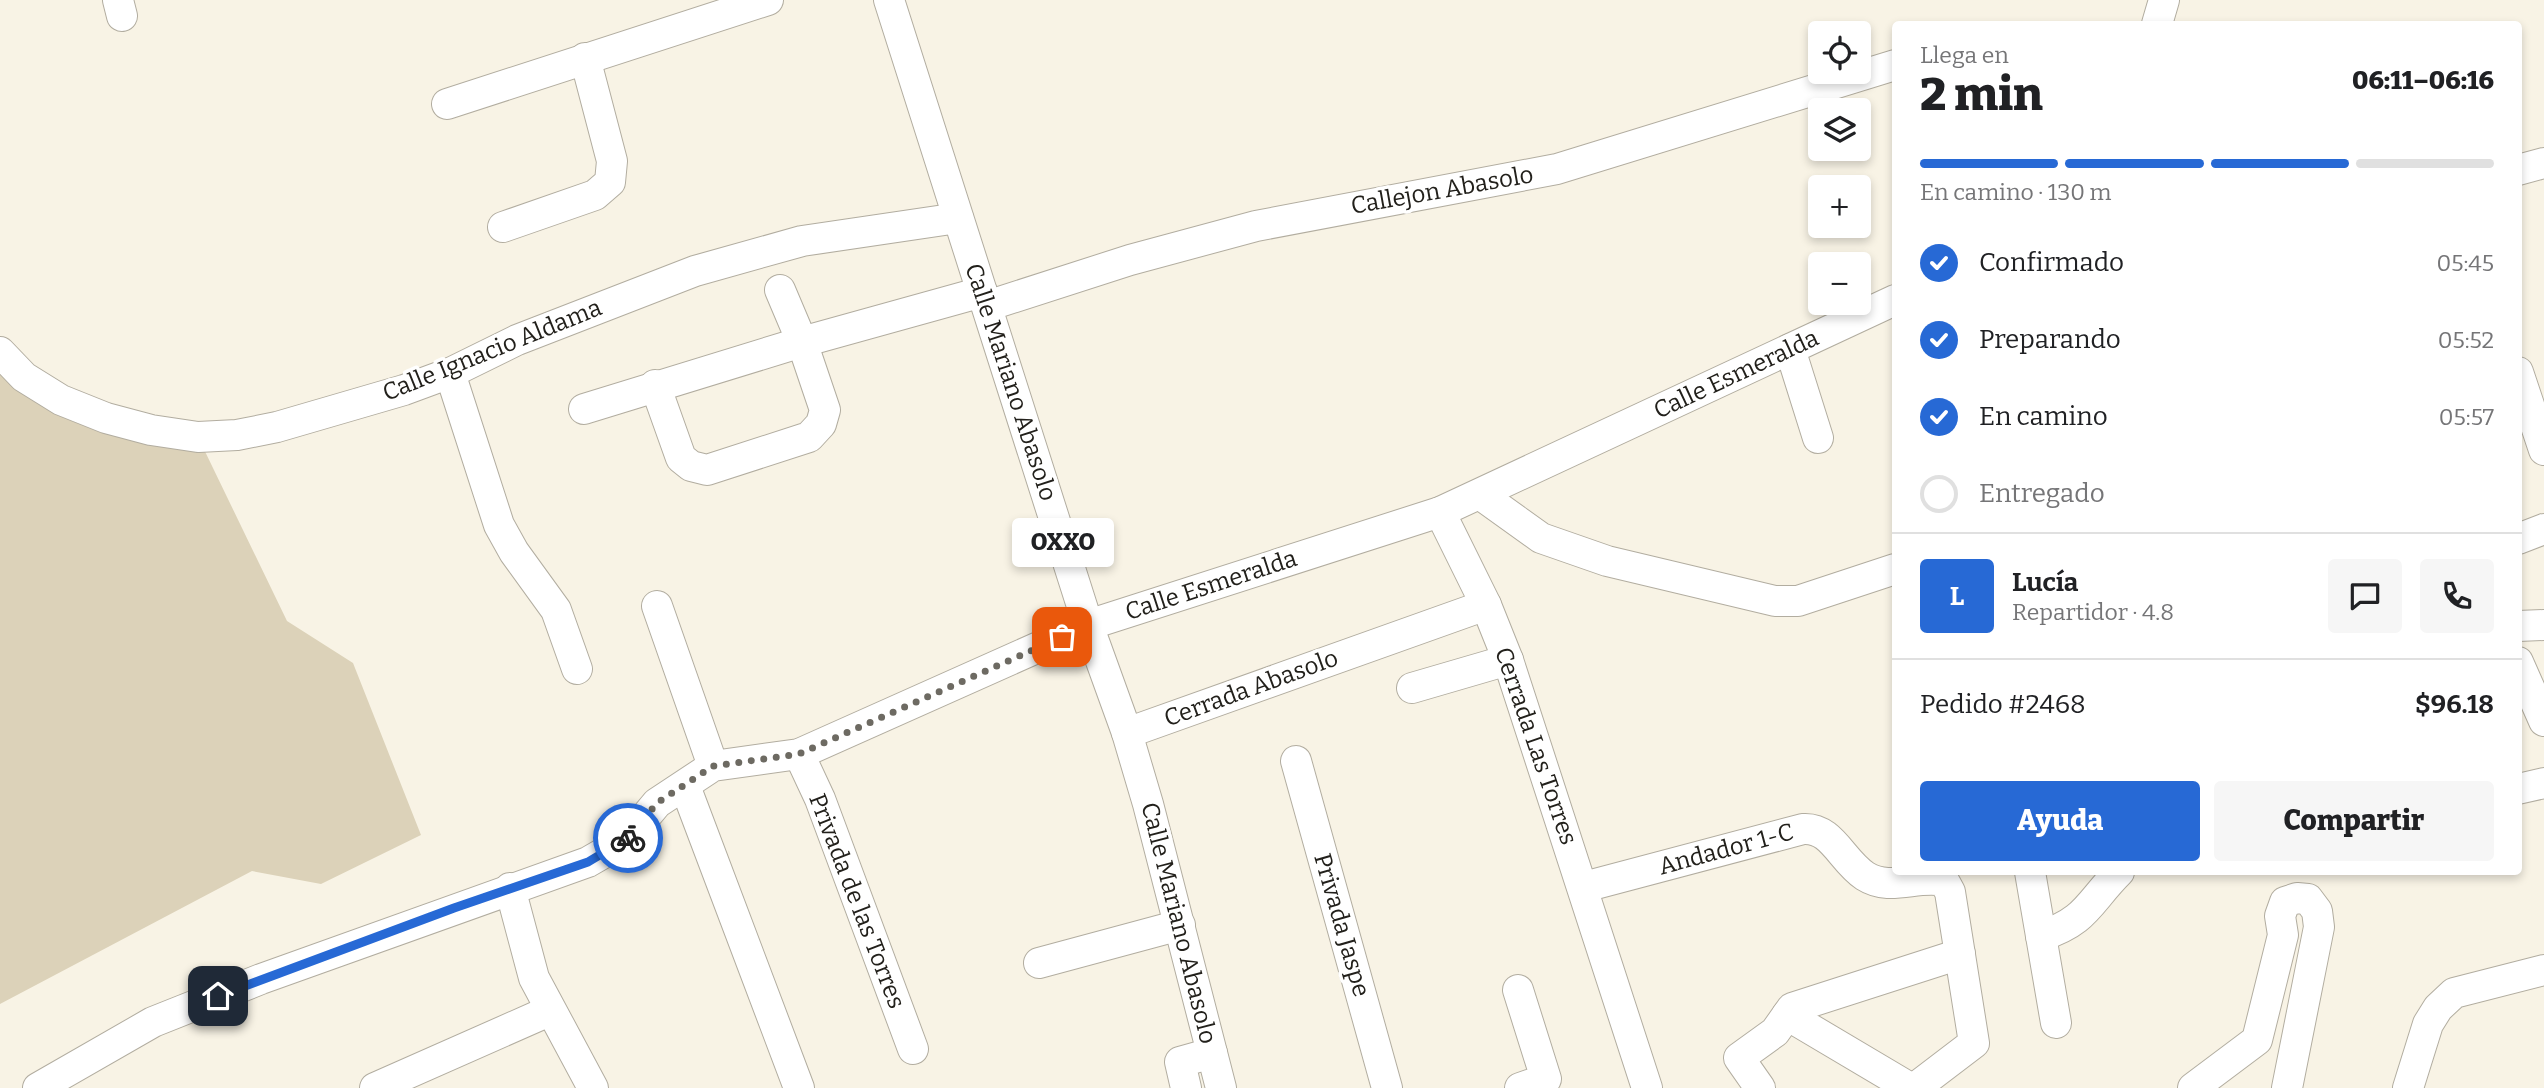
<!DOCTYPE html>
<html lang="es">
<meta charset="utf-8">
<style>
body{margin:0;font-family:Bitter,serif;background:#f6f6f6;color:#202124;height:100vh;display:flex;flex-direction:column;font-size:26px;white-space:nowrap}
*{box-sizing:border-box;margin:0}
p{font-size:23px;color:#757577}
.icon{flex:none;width:38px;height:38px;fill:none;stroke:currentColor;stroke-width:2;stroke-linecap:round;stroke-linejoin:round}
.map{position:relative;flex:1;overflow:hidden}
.details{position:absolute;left:1892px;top:21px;width:630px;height:854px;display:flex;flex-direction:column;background:#fff;border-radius:7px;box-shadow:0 4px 10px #0003}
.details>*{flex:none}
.buttons{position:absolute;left:1808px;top:21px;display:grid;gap:14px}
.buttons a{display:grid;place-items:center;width:63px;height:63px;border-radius:7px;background:#fff;box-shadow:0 4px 10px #0003;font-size:35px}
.pin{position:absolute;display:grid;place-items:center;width:60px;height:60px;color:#fff;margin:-30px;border-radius:14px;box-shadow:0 4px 10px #0006}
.courier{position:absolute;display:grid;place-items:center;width:70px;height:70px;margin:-35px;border:5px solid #2769d5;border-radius:50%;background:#fff;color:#222;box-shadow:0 2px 9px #0007}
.bubble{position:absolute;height:49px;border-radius:7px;background:#fff;box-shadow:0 4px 10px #0003;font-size:23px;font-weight:800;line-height:49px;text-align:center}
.head em{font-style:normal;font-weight:800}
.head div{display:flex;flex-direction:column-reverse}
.head{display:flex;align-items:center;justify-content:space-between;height:119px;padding:0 28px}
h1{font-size:46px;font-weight:800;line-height:52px}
.bar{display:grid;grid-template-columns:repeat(4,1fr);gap:10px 7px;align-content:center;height:84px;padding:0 28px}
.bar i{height:9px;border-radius:5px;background:#e0e0e0}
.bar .selected{background:#2769d5}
.bar p{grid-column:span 4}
.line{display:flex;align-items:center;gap:18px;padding:0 28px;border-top:2px solid #e0e0e0}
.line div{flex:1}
.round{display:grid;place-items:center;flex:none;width:74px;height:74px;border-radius:7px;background:#f6f6f6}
ol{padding:0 28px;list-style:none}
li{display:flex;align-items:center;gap:21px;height:77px}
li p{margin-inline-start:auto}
li .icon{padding:7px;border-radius:50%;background:#2769d5;color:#fff;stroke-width:4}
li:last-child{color:#757577}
li i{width:38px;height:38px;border:4px solid #e0e0e0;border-radius:50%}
.cta{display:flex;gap:14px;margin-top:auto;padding:14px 28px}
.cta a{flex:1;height:80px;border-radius:7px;background:#2769d5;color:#fff;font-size:28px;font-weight:800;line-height:80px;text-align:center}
.cta a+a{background:#f6f6f6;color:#202124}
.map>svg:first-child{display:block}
</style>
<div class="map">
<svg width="2544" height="1088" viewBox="0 0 2544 1088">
<rect width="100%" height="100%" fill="#f8f3e5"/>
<polygon fill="#dcd2b9" points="0,352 24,377 198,437 287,621 353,663 421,835 321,884 252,871 0,1004"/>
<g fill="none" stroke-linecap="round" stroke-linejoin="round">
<g stroke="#b2ada0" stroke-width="32">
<g id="minor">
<polyline points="118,0 122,16"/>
<polyline points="889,0 1088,625 1127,733 1148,804 1221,1088"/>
<polyline points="2157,24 2164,0"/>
<polyline points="447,104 768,0"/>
<polyline points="2518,170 2544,163"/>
<polyline points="503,227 595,195 610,182 612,161 585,58"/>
<polyline points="987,306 1130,260 1256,226 1557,169 1895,65"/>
<polyline points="1790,349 1818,438"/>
<polyline points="0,352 24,377 61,400 106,418 151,430 198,437 237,435 277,427 404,390 450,373 517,340 695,271 802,241 958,218"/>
<polyline points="2518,372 2544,450"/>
<polyline points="450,373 499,525 514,552 556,610 577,669"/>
<polyline points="655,385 681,458 691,466 707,470 809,437 821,424 825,410 802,342 780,290"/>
<polyline points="584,409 802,342 982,292"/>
<polyline points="1481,495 1541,538 1607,561 1775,601 1798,601 1895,569"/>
<polyline points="1440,512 1486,605 1508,660 1647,1088"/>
<polyline points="2518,539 2544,529"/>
<polyline points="657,606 713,766"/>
<polyline points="2518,626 2544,625"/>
<polyline points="2518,662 2544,721"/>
<polyline points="1412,688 1508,660"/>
<polyline points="1127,733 1486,605"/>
<polyline points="799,754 820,799 913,1049"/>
<polyline points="1296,761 1387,1088"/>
<polyline points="685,786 799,1088"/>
<polyline points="2518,789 2544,783"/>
<polyline points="2030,872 2056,1023"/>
<path d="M1584,887L1803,829C1832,827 1841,860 1865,876C1890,892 1917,875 1944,881L1950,892L1974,1043L1915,1088"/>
<polyline points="510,888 534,978 593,1088"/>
<path d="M2041,936C2087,921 2088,903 2119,872"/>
<polyline points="1039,963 1180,925"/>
<polyline points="1518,990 1546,1079 1520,1088"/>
<polyline points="1787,1015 1910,1088"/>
<polyline points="38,1088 153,1022 261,979 588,862 626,840 657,803 713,766 799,754 1088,625 1440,512 1895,300"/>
<polyline points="375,1088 549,1011"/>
<polyline points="1186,1088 1180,1062 1212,1053"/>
<polyline points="1760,1088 1739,1058 1775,1032 1792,1008 1960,954"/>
<polyline points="2193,1088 2257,1040 2283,935 2280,916 2285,902 2297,898 2308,899 2317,911 2319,927 2287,1088"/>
<polyline points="2408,1088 2428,1024 2438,1008 2454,993 2544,970"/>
</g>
</g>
<use href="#minor" stroke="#fff" stroke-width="30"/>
</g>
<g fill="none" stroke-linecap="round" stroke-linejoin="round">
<polyline stroke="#6d6a62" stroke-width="7" stroke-dasharray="0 12.6" points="628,838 657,803 713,766 799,754 1062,637"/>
<polyline stroke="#2769d5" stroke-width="9" points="218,996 454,908 588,862 628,838"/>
</g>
<g text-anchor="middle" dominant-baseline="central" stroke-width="7" stroke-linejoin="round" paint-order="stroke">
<g font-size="24" fill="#22201b" stroke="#fff">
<text transform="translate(1442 190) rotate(-10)">Callejon Abasolo</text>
<text transform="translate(492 350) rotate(-22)">Calle Ignacio Aldama</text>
<text transform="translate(1736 374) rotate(-25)">Calle Esmeralda</text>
<text transform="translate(1011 382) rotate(72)">Calle Mariano Abasolo</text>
<text transform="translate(1211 585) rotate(-18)">Calle Esmeralda</text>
<text transform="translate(1251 688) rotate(-20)">Cerrada Abasolo</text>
<text transform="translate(1536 746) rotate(71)">Cerrada Las Torres</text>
<text transform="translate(1726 849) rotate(-15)">Andador 1-C</text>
<text transform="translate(857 901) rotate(69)">Privada de las Torres</text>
<text transform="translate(1179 923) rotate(76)">Calle Mariano Abasolo</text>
<text transform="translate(1342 925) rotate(74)">Privada Jaspe</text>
</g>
</g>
</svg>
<div class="buttons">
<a><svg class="icon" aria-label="locate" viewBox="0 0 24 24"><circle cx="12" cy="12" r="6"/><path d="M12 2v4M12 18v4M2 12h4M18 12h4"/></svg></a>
<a><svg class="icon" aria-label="layers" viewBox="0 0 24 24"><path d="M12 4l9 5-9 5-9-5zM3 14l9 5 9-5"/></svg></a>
<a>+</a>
<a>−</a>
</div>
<div class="pin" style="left:1062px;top:637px;background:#ea580c"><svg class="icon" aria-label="bag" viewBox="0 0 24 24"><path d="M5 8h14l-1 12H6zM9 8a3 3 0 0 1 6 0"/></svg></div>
<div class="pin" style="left:218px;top:996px;background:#1f2937"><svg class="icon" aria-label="home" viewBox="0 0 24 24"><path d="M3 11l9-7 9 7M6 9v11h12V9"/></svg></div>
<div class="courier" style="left:628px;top:838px"><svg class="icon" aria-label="bike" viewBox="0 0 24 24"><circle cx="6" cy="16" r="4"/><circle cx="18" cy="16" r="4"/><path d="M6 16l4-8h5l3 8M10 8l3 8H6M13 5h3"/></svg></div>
<div class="bubble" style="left:1012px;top:518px;width:102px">OXXO</div>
<section class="details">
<div class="head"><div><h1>2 min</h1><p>Llega en</p></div><em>06:11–06:16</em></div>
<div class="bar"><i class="selected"></i><i class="selected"></i><i class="selected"></i><i></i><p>En camino · 130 m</p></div>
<ol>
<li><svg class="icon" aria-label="check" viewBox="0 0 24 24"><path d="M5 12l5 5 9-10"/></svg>Confirmado<p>05:45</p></li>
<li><svg class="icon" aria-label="check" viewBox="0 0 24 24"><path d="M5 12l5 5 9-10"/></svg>Preparando<p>05:52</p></li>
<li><svg class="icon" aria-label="check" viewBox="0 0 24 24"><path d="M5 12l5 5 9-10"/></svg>En camino<p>05:57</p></li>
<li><i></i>Entregado</li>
</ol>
<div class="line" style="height:126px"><b class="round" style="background:#2769d5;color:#fff">L</b><div><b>Lucía</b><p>Repartidor · 4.8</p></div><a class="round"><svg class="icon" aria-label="chat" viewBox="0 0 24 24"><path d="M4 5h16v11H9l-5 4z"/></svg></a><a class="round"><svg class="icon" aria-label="phone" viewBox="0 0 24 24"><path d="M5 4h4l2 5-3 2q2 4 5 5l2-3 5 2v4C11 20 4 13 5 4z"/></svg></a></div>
<div class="line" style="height:91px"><div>Pedido #2468</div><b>$96.18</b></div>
<div class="cta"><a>Ayuda</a><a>Compartir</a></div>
</section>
</div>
